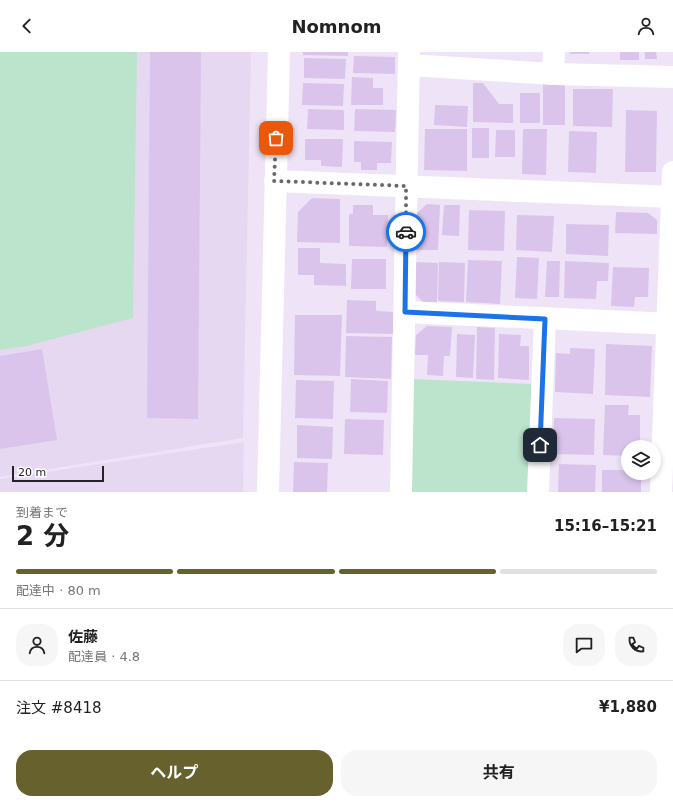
<!DOCTYPE html>
<html lang="ja">
<meta charset="utf-8">
<style>
body{margin:0;font-family:"DejaVu Sans","Noto Sans JP",sans-serif;background:#f6f6f6;color:#222;height:100vh;display:flex;flex-direction:column;font-size:15px;white-space:nowrap}
*{box-sizing:border-box;margin:0}
p{font-size:13px;color:#767676}
.icon{flex:none;width:22px;height:22px;fill:none;stroke:currentColor;stroke-width:2;stroke-linecap:round;stroke-linejoin:round}
.map{position:relative;height:440px;overflow:hidden}
.panel{display:flex;flex-direction:column;background:#fff;flex:1}
.panel>*{flex:none}
.tools{position:absolute;left:621px;top:388px;display:grid;gap:8px}
.tools a{display:grid;place-items:center;width:40px;height:40px;border-radius:50%;background:#fff;box-shadow:0 2px 6px #0003;font-size:20px}
.scale{position:absolute;left:12px;bottom:10px;width:92px;box-sizing:border-box;padding-left:4px;border:2px solid #252128;border-top:0;font-size:11px;line-height:14px;white-space:nowrap;color:#252128;-webkit-text-stroke:3px #fff;paint-order:stroke}
.pin{position:absolute;display:grid;place-items:center;width:34px;height:34px;color:#fff;margin:-17px;border-radius:8px;box-shadow:0 2px 6px #0006}
.courier{position:absolute;display:grid;place-items:center;width:40px;height:40px;margin:-20px;border:3px solid #1a73e8;border-radius:50%;background:#fff;color:#222;box-shadow:0 1px 5px #0007}
.head em{font-style:normal;font-weight:700}
.head div{display:flex;flex-direction:column-reverse}
.head{display:flex;align-items:center;justify-content:space-between;height:68px;padding:0 16px}
h1{font-size:26px;font-weight:700;line-height:30px}
.bar{display:grid;grid-template-columns:repeat(4,1fr);gap:6px 4px;align-content:center;height:48px;padding:0 16px}
.bar i{height:5px;border-radius:3px;background:#e0e0e0}
.bar .on{background:#67612e}
.bar p{grid-column:span 4}
.line{display:flex;align-items:center;gap:10px;padding:0 16px;border-top:1px solid #e0e0e0}
.line div{flex:1}
.round{display:grid;place-items:center;flex:none;width:42px;height:42px;border-radius:16px;background:#f6f6f6}
.cta{display:flex;gap:8px;margin-top:auto;padding:8px 16px}
.cta a{flex:1;height:46px;border-radius:16px;background:#67612e;color:#fff;font-size:16px;font-weight:700;line-height:46px;text-align:center}
.cta a+a{background:#f6f6f6;color:#222}
header{display:flex;justify-content:space-between;align-items:center;height:52px;padding:0 16px;background:#fff;font-size:18px;font-weight:700}
.map>svg:first-child{display:block}
</style>
<header><svg class="icon" aria-label="back" viewBox="0 0 24 24"><path d="M15 5l-7 7 7 7"/></svg>Nomnom<svg class="icon" aria-label="person" viewBox="0 0 24 24"><circle cx="12" cy="8" r="4"/><path d="M4 21q1-7 8-7t8 7"/></svg></header>
<div class="map">
<svg width="673" height="440" viewBox="0 0 673 440">
<rect width="100%" height="100%" fill="#efe4f7"/>
<g fill="#e6d8f1">
<polygon points="0,0 251,0 243,386 0,425"/>
<polygon points="244,390 243,440 0,440 0,427"/>
</g>
<g fill="#bce3cc">
<polygon points="0,0 137,0 133,266 26,294 0,298"/>
<polygon points="411,327 535,332 531,440 409,440"/>
</g>
<g fill="#dac4eb">
<polygon points="150,0 201,0 198,367 147,366"/>
<polygon points="303,0 348,0 348,4 303,3"/>
<rect x="570" y="0" width="19" height="2"/>
<rect x="620" y="0" width="19" height="8"/>
<polygon points="645,0 656,0 657,7 645,7"/>
<polygon points="354,4 395,5 395,22 353,21"/>
<polygon points="304,6 346,7 345,27 304,26"/>
<polygon points="352,25 373,26 373,36 383,36 383,53 351,53"/>
<polygon points="303,31 344,32 343,54 302,53"/>
<polygon points="473,31 483,31 499,52 513,52 513,71 473,70"/>
<rect x="543" y="31" width="22" height="42"/>
<polygon points="573,37 613,37 612,75 573,74"/>
<rect x="520" y="41" width="20" height="30"/>
<polygon points="435,53 468,54 467,75 434,73"/>
<polygon points="308,57 344,58 344,78 307,77"/>
<polygon points="355,57 396,58 395,80 354,79"/>
<polygon points="626,58 657,59 656,120 625,120"/>
<rect x="472" y="76" width="17" height="30"/>
<polygon points="425,77 467,77 467,119 424,118"/>
<polygon points="523,77 547,77 546,123 522,122"/>
<polygon points="496,78 515,78 515,105 495,105"/>
<polygon points="569,79 597,80 596,121 568,120"/>
<polygon points="305,87 343,87 342,115 321,114 321,108 305,108"/>
<polygon points="354,89 392,90 391,111 377,111 377,118 361,118 361,110 354,110"/>
<polygon points="312,146 340,147 340,191 297,190 298,160"/>
<polygon points="427,152 440,153 438,198 416,198 417,161"/>
<polygon points="353,153 373,153 373,163 388,163 387,195 349,194 349,162 353,162"/>
<polygon points="444,153 460,153 459,184 442,183"/>
<polygon points="469,158 505,159 504,199 468,198"/>
<polygon points="616,160 648,161 657,168 657,182 615,181"/>
<polygon points="517,163 554,164 552,200 516,198"/>
<polygon points="566,172 609,173 608,204 566,202"/>
<polygon points="298,196 320,196 320,211 346,212 346,234 314,233 314,223 298,223"/>
<polygon points="517,205 539,206 537,247 515,246"/>
<polygon points="352,207 386,207 386,237 351,237"/>
<polygon points="468,208 502,209 500,252 466,250"/>
<polygon points="547,209 560,209 559,245 545,245"/>
<polygon points="565,209 609,211 608,229 597,229 596,247 564,246"/>
<polygon points="414,210 438,211 437,251 423,250 414,241"/>
<polygon points="439,210 465,211 464,250 438,249"/>
<polygon points="613,215 649,216 648,245 635,245 634,255 611,254"/>
<polygon points="347,248 376,249 376,259 394,260 394,282 346,281"/>
<polygon points="295,263 342,263 340,324 294,323"/>
<polygon points="427,274 452,275 450,304 444,304 443,324 427,323 428,303 415,303 416,283"/>
<polygon points="477,275 495,276 494,328 476,327"/>
<polygon points="457,282 475,283 473,326 456,325"/>
<polygon points="499,282 521,283 520,294 529,294 529,328 498,326"/>
<polygon points="346,284 392,285 391,327 345,325"/>
<polygon points="606,292 652,294 650,345 605,343"/>
<polygon points="570,296 595,297 593,342 555,340 556,301 570,302"/>
<polygon points="42,297 57,388 0,397 0,304"/>
<polygon points="351,327 388,329 387,361 350,360"/>
<polygon points="296,328 334,329 333,367 295,366"/>
<polygon points="605,353 629,353 628,363 640,363 640,395 628,395 628,404 603,403"/>
<polygon points="554,366 595,367 594,403 553,402"/>
<polygon points="345,367 384,368 383,403 344,402"/>
<polygon points="297,373 333,375 332,407 297,406"/>
<polygon points="294,410 328,411 327,440 293,440"/>
<polygon points="559,412 596,413 595,440 558,440"/>
<polygon points="602,418 628,418 628,421 641,421 641,440 602,440"/>
</g>
<g fill="none" stroke-linecap="round" stroke-linejoin="round">
<g stroke="#fff" stroke-width="22">
<polyline points="409,13 553,22 673,25"/>
<polyline points="553,22 554,0"/>
<polyline points="275,129 673,145"/>
<polyline points="405,260 673,272"/>
<polyline points="401,440 409,0"/>
<polyline points="538,440 545,267"/>
<polyline points="661,440 673,120"/>
</g>
<polyline stroke="#fff" stroke-width="22" points="268,440 279,0"/>
</g>
<g fill="none" stroke-linecap="round" stroke-linejoin="round">
<polyline stroke="#6c6570" stroke-width="4" stroke-dasharray="0 7.2" points="276,86 274,129 406,134 406,180"/>
<polyline stroke="#1a73e8" stroke-width="5" points="406,180 405,260 545,267 540,393"/>
</g>
</svg>
<div class="tools">
<a><svg class="icon" aria-label="layers" viewBox="0 0 24 24"><path d="M12 4l9 5-9 5-9-5zM3 14l9 5 9-5"/></svg></a>
</div>
<div class="scale">20 m</div>
<div class="pin" style="left:276px;top:86px;background:#ea580c"><svg class="icon" aria-label="bag" viewBox="0 0 24 24"><path d="M5 8h14l-1 12H6zM9 8a3 3 0 0 1 6 0"/></svg></div>
<div class="pin" style="left:540px;top:393px;background:#1f2937"><svg class="icon" aria-label="home" viewBox="0 0 24 24"><path d="M3 11l9-7 9 7M6 9v11h12V9"/></svg></div>
<div class="courier" style="left:406px;top:180px"><svg class="icon" aria-label="car" viewBox="0 0 24 24"><path d="M5 17H2v-5l4-1 3-4h7l3 4 3 1v5h-3M9 17h6M6 11h13"/><circle cx="7" cy="17" r="2"/><circle cx="17" cy="17" r="2"/></svg></div>
</div>
<section class="panel">
<div class="head"><div><h1>2 分</h1><p>到着まで</p></div><em>15:16–15:21</em></div>
<div class="bar"><i class="on"></i><i class="on"></i><i class="on"></i><i></i><p>配達中 · 80 m</p></div>
<div class="line" style="height:72px"><a class="round"><svg class="icon" aria-label="person" viewBox="0 0 24 24"><circle cx="12" cy="8" r="4"/><path d="M4 21q1-7 8-7t8 7"/></svg></a><div><b>佐藤</b><p>配達員 · 4.8</p></div><a class="round"><svg class="icon" aria-label="chat" viewBox="0 0 24 24"><path d="M4 5h16v11H9l-5 4z"/></svg></a><a class="round"><svg class="icon" aria-label="phone" viewBox="0 0 24 24"><path d="M5 4h4l2 5-3 2q2 4 5 5l2-3 5 2v4C11 20 4 13 5 4z"/></svg></a></div>
<div class="line" style="height:52px"><div>注文 #8418</div><b>¥1,880</b></div>
<div class="cta"><a>ヘルプ</a><a>共有</a></div>
</section>
